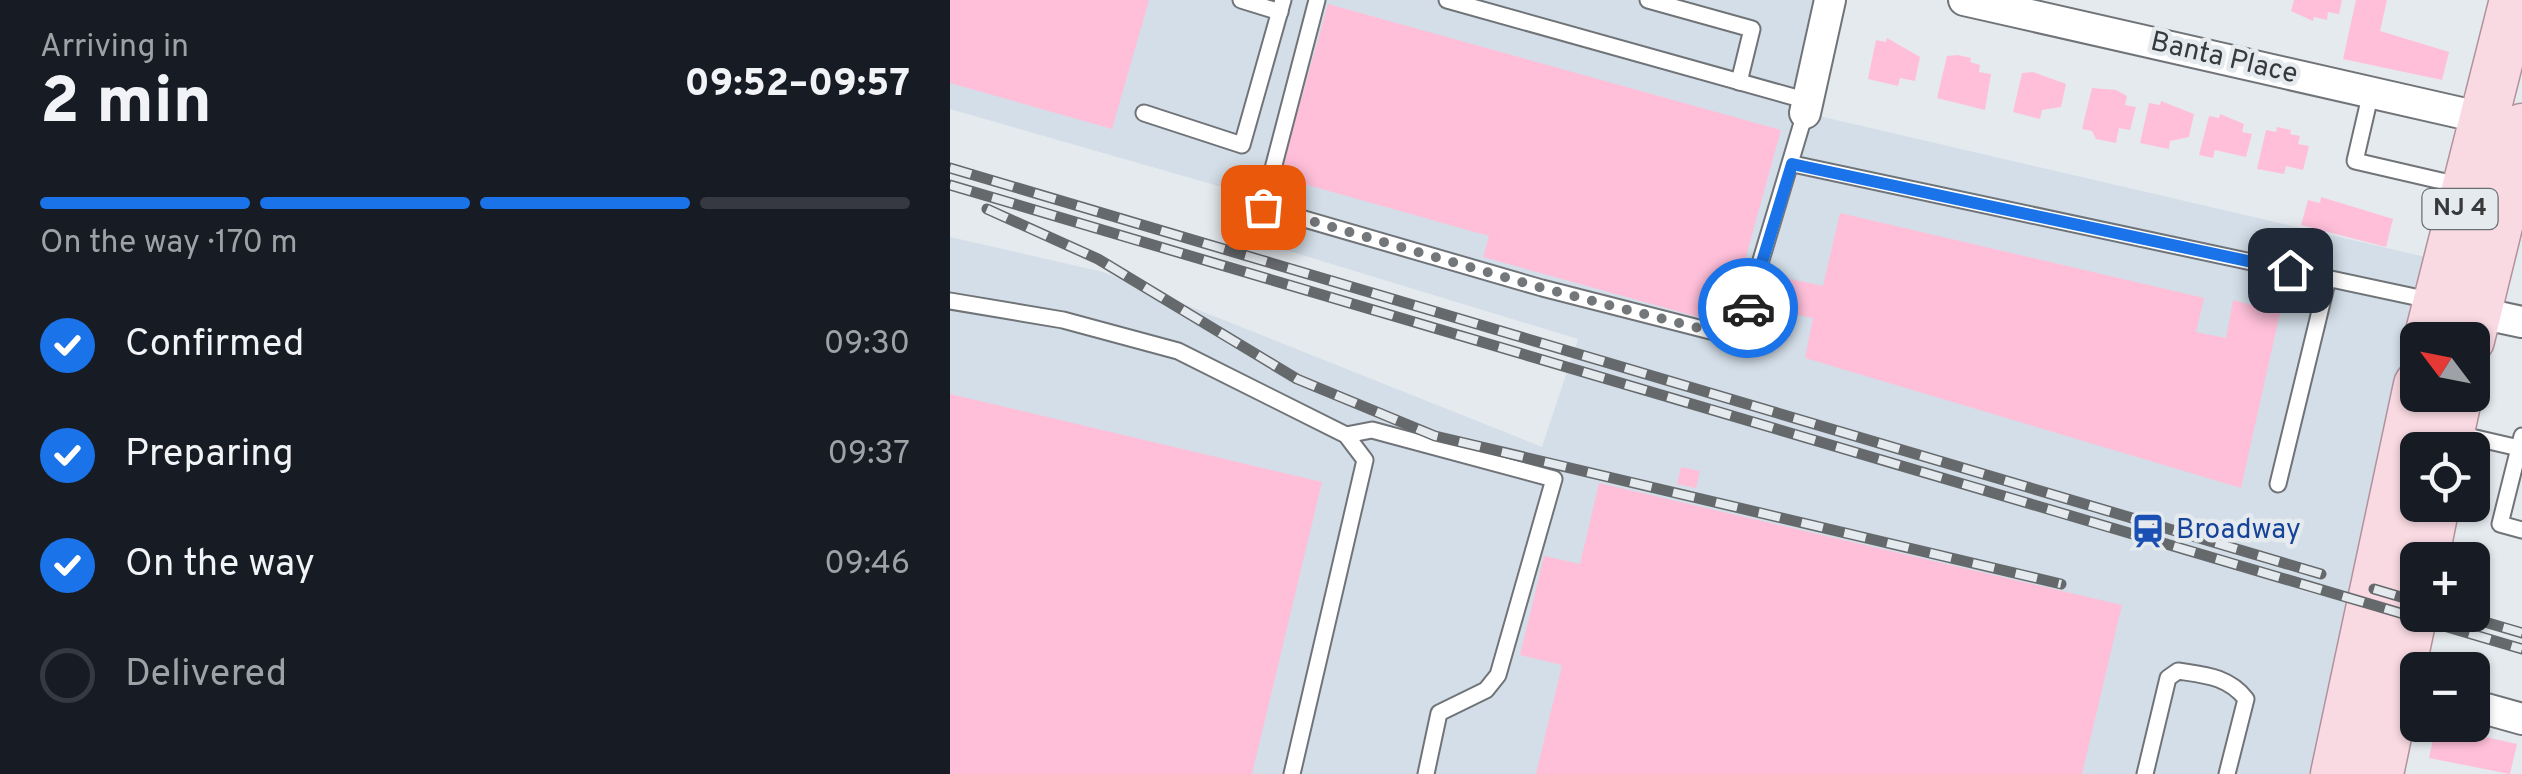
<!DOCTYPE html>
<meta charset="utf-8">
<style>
body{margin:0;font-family:Overpass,sans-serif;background:#242831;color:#f1f3f6;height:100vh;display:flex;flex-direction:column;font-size:38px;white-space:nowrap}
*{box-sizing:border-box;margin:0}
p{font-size:32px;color:#9ea1a6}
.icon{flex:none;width:55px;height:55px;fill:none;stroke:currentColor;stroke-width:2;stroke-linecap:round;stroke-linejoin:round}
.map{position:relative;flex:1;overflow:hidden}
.sheet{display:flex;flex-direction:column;background:#171b24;width:950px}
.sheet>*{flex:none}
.needle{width:65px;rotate:302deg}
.fabs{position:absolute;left:1450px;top:322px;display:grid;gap:20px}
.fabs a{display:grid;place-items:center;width:90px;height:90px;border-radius:15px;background:#171b24;box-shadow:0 2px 8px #0004;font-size:50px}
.pin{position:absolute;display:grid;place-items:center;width:85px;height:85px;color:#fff;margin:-42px;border-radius:20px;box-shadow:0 5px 15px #0006}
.courier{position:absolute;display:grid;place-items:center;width:100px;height:100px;margin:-50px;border:8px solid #1a73e8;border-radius:50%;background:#fff;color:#222;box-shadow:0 2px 12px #0007}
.overview em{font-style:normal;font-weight:800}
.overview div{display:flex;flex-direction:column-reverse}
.overview{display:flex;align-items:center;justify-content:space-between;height:170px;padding:0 40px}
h1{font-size:65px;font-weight:800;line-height:75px}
.bar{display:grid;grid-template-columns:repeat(4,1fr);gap:15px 10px;align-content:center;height:120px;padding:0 40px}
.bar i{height:12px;border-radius:8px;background:#363941}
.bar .selected{background:#1a73e8}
.bar p{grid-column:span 4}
ol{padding:0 40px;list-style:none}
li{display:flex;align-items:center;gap:30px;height:110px}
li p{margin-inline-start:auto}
li .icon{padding:10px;border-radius:50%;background:#1a73e8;color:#fff;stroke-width:4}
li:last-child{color:#9ea1a6}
li i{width:55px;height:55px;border:5px solid #363941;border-radius:50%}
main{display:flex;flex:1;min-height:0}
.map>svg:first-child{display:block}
</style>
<main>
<section class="sheet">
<div class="overview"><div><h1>2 min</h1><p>Arriving in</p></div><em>09:52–09:57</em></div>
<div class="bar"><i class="selected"></i><i class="selected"></i><i class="selected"></i><i></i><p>On the way · 170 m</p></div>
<ol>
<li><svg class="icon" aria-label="check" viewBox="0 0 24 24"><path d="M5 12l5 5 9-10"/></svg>Confirmed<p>09:30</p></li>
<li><svg class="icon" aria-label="check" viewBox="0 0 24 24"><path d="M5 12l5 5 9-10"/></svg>Preparing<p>09:37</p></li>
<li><svg class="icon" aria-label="check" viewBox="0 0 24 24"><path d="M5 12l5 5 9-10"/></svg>On the way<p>09:46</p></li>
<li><i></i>Delivered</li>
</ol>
</section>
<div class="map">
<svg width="1572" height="774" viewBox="0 0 1572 774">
<rect width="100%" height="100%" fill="#e5eaee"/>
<polygon fill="#d3dee8" points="0,0 880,0 856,113 1497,262 1468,340 1467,391 1385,774 0,774 0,237 153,272 592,447 628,339 280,233 293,193 0,109"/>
<g fill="#ffbfd9">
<polygon points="0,0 199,0 162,129 0,83"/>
<polygon points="1344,0 1392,0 1389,14 1378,12 1377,20 1364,17 1363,21 1341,11"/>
<polygon points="1406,0 1437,0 1430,31 1499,52 1492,80 1393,59"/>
<polygon points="378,4 831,130 777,325 533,257 539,236 329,177"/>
<polygon points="937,38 970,57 965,81 950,78 948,86 918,79 926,40 936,42"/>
<polygon points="1008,55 1021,58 1020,62 1030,65 1029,72 1041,74 1035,110 987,98 997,56"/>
<polygon points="1083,72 1116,84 1111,107 1092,110 1090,119 1063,112 1072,73"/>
<polygon points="1142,88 1166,90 1177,96 1175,105 1186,107 1180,130 1169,128 1166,143 1146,139 1142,131 1132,129"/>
<polygon points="1211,101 1244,114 1239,137 1220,141 1219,149 1190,143 1199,103 1210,105"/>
<polygon points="1270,114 1294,124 1292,132 1302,134 1296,157 1265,150 1263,158 1249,155 1259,116 1269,118"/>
<polygon points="1327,127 1341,130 1340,134 1350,136 1348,144 1359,146 1353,170 1336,166 1334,174 1307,169 1316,130 1326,132"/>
<polygon points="1371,197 1443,219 1436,247 1351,225 1358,200 1370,203"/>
<polygon points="890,213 1254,298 1246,332 1276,338 1283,300 1330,313 1291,488 855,358 863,318 814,308 822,275 873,286"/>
<polygon points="0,394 372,482 302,774 0,774"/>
<polygon points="731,467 750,471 746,488 727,484"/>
<polygon points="649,483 1172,605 1132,774 586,774 612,665 570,655 594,556 630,564"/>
<polygon points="1486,726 1567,744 1560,774 1479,758"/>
</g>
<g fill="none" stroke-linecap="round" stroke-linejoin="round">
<g stroke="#707478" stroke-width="19">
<g id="lane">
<polyline points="291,0 330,12"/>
<polyline points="367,0 313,207 592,288 784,337 788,337 855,113"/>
<polyline points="497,0 858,101"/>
<polyline points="698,0 802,29 789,82"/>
<polyline points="1421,92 1405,161 1513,186"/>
<polyline points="194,113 292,145 333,0"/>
<polyline points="843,164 1484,301"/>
<polyline points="0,301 113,320 228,351 396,435 415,460 342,774"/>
<polyline points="1504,433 1569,448"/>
<polyline points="396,435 422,430 604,479 548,675 536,690 489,713 476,774"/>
<polyline points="1572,436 1550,524 1572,530"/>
<polyline points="1328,484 1378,278"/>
<path d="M1195,774L1218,678L1228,671C1254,675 1278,676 1296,699L1277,774"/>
</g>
</g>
<g stroke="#707478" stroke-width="34">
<g id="street">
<polyline points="1014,0 1533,118"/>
<polyline points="855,113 880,0"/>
<polyline points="1525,312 1572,322"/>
<polyline points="1522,705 1572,719"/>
</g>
</g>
<g stroke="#b2919b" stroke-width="51">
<g id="primary">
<polyline points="1478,340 1564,0"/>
<polyline points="1520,340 1572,128"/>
<polyline points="1496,450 1508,395"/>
<polyline points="1474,560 1485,505"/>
<polyline points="1385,774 1468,385"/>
<polyline points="1429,774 1468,589"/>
</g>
</g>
<use href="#lane" stroke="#fff" stroke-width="15"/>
<use href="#street" stroke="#fff" stroke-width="30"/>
<use href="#primary" stroke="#f9dae2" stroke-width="48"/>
<g stroke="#66696c" stroke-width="11">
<g id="rail">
<polyline points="0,168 1371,574"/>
<polyline points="0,185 1572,649"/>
<polyline points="37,209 148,259 347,379 485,436 1111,584"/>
<polyline points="1424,589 1468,602"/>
<polyline points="1511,615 1572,633"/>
</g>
</g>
<use href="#rail" stroke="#e5eaee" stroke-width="8" stroke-dasharray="22" stroke-linecap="butt"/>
</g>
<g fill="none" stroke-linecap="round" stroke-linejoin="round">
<polyline stroke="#74777a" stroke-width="10" stroke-dasharray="0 18" points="313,207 592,288 784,337 788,337 798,308"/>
<polyline stroke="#1a73e8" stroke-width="12" points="798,308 842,164 1340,270"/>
</g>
<defs>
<g id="station-bare" transform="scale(2.7)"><path d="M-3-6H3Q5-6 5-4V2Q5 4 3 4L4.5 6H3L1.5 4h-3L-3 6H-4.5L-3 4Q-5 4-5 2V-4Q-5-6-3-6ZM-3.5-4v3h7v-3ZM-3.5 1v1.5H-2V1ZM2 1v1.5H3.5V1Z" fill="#1a4fb4" stroke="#e5eaee" stroke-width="2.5" paint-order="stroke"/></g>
</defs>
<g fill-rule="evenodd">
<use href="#station-bare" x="1198" y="531"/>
</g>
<g text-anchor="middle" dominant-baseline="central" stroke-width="9" stroke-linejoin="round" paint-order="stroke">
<rect fill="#e5eaee" stroke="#6b6e71" stroke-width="2.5" x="1472.5" y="189" width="75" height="40" rx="8"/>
<g font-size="25" font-weight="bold" fill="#37393b">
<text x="1510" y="209">NJ 4</text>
</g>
<g font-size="28" fill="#37393b" stroke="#e5eaee">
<text transform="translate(1274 59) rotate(13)">Banta Place</text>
</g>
<g font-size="28" fill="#164399" stroke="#e5eaee" text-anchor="start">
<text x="1226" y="531">Broadway</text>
</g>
</g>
</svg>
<div class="fabs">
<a><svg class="needle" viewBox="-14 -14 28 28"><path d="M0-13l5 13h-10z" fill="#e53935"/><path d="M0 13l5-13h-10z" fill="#9ea1a6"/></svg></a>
<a><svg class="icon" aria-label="locate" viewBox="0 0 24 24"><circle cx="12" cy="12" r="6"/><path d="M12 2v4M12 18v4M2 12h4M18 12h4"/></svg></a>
<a>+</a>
<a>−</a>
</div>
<div class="pin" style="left:313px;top:207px;background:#ea580c"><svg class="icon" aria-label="bag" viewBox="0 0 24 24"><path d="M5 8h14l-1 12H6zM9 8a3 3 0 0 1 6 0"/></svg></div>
<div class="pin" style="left:1340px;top:270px;background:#1f2937"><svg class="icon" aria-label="home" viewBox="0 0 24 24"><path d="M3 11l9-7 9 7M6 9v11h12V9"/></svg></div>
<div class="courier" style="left:798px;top:308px"><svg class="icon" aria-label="car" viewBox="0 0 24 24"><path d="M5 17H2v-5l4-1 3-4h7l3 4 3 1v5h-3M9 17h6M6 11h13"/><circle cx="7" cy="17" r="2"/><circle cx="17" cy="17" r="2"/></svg></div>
</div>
</main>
